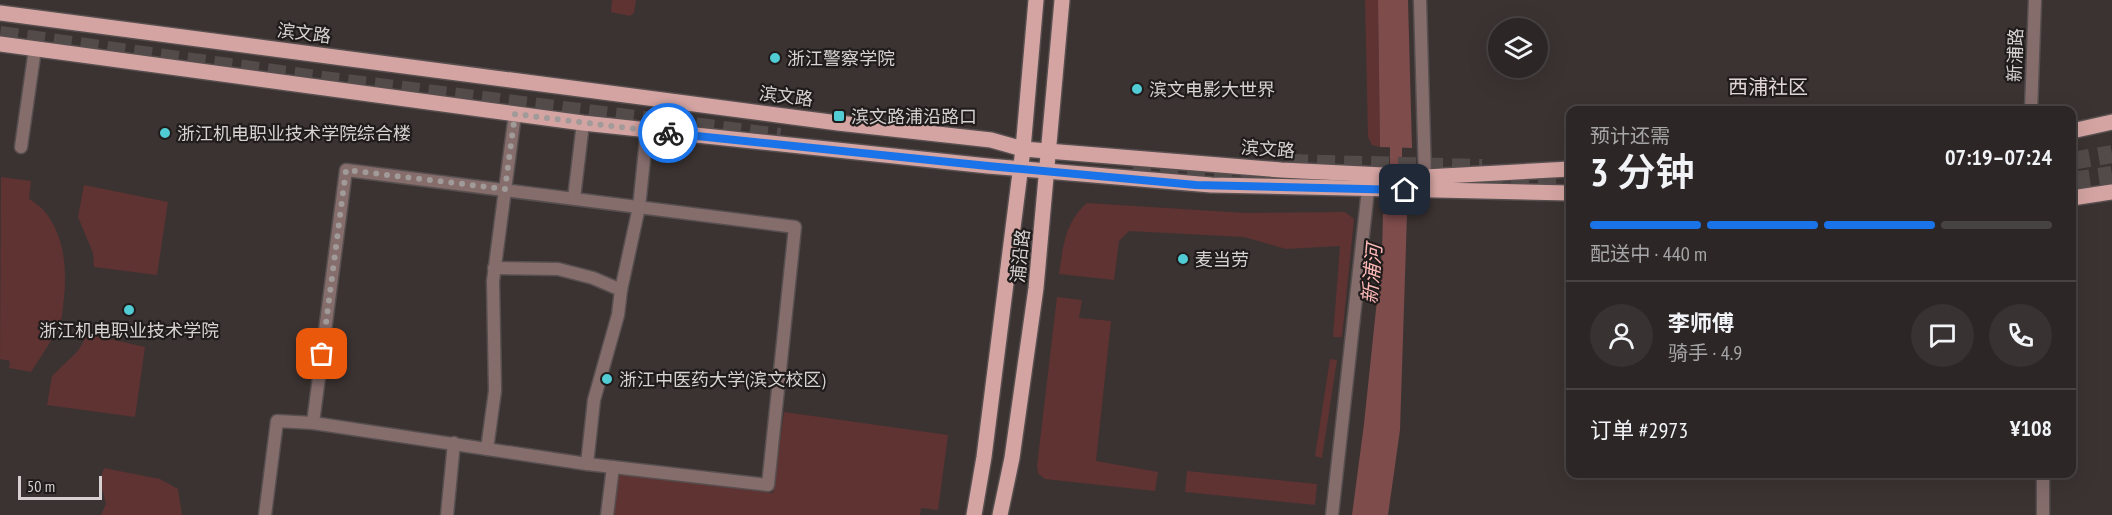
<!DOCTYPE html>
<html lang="zh">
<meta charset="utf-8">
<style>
body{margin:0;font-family:"PT Sans Narrow","Noto Sans SC",sans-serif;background:#383232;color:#f1f3f6;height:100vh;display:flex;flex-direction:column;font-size:22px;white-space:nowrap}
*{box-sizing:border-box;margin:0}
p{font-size:20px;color:#a6a5a7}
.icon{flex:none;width:33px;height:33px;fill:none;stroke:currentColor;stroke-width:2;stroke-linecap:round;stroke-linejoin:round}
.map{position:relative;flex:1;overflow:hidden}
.side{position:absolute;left:1566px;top:106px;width:510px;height:372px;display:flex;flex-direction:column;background:#2c2626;border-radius:12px;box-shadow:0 6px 24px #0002,0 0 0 2px #484343}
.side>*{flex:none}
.tools{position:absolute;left:1488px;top:18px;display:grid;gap:12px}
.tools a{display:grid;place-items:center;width:60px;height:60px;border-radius:50%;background:#2c2626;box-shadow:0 6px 24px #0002,0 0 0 2px #484343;font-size:30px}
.scale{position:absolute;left:18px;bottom:15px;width:84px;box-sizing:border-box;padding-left:6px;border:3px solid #d7d1d1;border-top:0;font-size:16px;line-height:21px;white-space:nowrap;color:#d7d1d1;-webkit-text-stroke:4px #201c1b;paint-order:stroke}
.pin{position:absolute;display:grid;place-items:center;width:51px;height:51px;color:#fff;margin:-26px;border-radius:12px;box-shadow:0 3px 9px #0006}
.courier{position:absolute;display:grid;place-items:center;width:60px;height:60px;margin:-30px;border:4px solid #1a73e8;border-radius:50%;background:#fff;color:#222;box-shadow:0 2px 8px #0007}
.head em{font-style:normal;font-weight:600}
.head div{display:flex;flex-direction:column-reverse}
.head{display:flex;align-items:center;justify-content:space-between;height:102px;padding:0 24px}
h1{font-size:39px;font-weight:600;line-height:45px}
.bar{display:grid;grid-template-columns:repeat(4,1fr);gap:9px 6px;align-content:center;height:72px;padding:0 24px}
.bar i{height:8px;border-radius:4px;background:#484343}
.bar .current{background:#1a73e8}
.bar p{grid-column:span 4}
.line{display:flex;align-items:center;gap:15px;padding:0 24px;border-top:2px solid #484343}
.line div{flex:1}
.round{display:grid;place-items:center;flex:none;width:63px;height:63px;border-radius:32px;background:#383232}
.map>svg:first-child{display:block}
</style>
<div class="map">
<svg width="2112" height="515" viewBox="0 0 2112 515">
<rect width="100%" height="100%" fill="#3b3332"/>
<g fill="#5e3332">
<polygon points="612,0 636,0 634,13 630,16 611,12"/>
<polygon points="1365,0 1378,0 1380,147 1372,145 1368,137"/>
<path d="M1,177L31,181L29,199C62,217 68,263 64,297C63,304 63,313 61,320C54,338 42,355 31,372L9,368L10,361L0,359Z"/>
<polygon points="84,185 168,202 157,275 94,267 93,253 78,217"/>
<path d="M1087,203L1246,213L1345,212L1354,219L1342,337H1333L1340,246L1286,249L1244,237L1129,231L1119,241L1114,280L1059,274C1063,247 1065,222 1087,203Z"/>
<polygon points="1057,297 1082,300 1079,318 1111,321 1096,461 1158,472 1155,491 1045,479 1038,473 1037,466"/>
<polygon points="88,334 145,347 135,417 47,405 52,376 78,351"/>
<polygon points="1330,359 1337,360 1322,458 1315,456"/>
<polygon points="784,412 948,435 938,510 921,508 920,515 613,515 619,472 773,493"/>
<polygon points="104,468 160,479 178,489 182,515 101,515 106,504 100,480"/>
<polygon points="1187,471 1317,484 1315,505 1185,492"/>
</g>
<g fill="#7d4c4b">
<polygon points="1378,0 1408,0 1412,148 1380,147"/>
<polygon points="1383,214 1407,215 1400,430 1388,515 1352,515 1364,424 1382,252"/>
</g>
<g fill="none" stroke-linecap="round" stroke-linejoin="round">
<polyline stroke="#7d4c4b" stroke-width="12" points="1396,230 1396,133"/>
<g stroke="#524b4a" stroke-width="18" stroke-dasharray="18 9" stroke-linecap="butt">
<polyline points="0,35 323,80 780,137"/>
<polyline points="2072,161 2112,154"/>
<polyline points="1290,163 1482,168"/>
<polyline points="1133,172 1279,176"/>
<polyline points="1457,181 1570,184"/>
<polyline points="2072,181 2112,175"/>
</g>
<g stroke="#574f4f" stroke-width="15">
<g id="minor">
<polyline points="1420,0 1425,177"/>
<polyline points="2031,111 2035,0"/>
<polyline points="21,147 35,49"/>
<polygon points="346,170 795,227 768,485 587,464 313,423"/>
<polyline points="574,198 583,123"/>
<polyline points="494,268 558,269 593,278 621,290"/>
<polyline points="487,449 495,391 493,281 515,114"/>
<polyline points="587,464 594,400 618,315 621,290 639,207 647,130"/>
<polyline points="2043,474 2043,515"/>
<polyline points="265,515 277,421 313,423"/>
<polyline points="447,515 454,443"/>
<polyline points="607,515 613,467"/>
<polyline points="1332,515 1368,190"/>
</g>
</g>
<g stroke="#574f4f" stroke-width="18">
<g id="major">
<polyline points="0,13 838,123 991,140 1023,149 1281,170 1425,177 1570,169"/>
<polyline points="0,44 583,123 988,166 1211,185 1570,193"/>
<polyline points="2072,131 2112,122"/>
<polyline points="2072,198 2112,192"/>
<polyline points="974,515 984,457 1023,149 1036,0"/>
<polyline points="1000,515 1012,458 1036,288 1062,0"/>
</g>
</g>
<use href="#minor" stroke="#856d6c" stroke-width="12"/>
<use href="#major" stroke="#d4a4a2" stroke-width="15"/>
</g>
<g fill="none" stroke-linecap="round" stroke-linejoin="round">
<polyline stroke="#a09a99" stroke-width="6" stroke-dasharray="0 10.8" points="322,354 346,170 505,189 515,114 668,133"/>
<polyline stroke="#1a73e8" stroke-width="8" points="668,133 988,166 1196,185 1405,190"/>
</g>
<g fill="#51ccd4" stroke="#201c1b" stroke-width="2">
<circle cx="775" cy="58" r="6"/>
<circle cx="1137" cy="89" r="6"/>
<rect x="833" y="110" width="12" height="12" rx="3"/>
<circle cx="165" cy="133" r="6"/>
<circle cx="1183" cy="259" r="6"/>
<circle cx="129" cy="310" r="6"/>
<circle cx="607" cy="379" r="6"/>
</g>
<g text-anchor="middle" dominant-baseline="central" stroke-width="4.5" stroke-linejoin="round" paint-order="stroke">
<g font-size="18" fill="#d7d1d1" stroke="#201c1b">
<text transform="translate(304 33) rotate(7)">滨文路</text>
<text transform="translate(2015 55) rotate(-88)">新浦路</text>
<text transform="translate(786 96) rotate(7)">滨文路</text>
<text transform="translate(1268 149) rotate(4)">滨文路</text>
<text transform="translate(1020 256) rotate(-84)">浦沿路</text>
</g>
<g font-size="18" fill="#d7d1d1" stroke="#201c1b" text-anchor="start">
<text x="787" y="58">浙江警察学院</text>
<text x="1149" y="89">滨文电影大世界</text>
<text x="851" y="116">滨文路浦沿路口</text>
<text x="177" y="133">浙江机电职业技术学院综合楼</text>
<text x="1195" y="259">麦当劳</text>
<text x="129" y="330" text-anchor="middle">浙江机电职业技术学院</text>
<text x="619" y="379">浙江中医药大学(滨文校区)</text>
</g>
<g font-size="20" fill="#e1d6d6" stroke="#201c1b">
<text x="1768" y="87">西浦社区</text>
</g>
<g font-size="20" font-style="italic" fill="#fdbab8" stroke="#201c1b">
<text transform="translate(1372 274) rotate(-85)">新浦河</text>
</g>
</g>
</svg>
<div class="tools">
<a><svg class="icon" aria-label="layers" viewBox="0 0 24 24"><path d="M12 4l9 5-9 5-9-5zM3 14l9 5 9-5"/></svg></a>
</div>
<div class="scale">50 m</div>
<div class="pin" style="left:322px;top:354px;background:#ea580c"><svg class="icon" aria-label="bag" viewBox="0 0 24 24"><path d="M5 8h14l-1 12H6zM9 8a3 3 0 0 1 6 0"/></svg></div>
<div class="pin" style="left:1405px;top:190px;background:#1f2937"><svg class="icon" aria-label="home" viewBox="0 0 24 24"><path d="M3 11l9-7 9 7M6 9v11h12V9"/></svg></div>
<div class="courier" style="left:668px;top:133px"><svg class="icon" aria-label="bike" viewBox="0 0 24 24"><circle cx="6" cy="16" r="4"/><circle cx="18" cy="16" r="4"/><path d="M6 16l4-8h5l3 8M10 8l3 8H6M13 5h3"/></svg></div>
<section class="side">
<div class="head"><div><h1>3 分钟</h1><p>预计还需</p></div><em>07:19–07:24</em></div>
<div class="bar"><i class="current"></i><i class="current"></i><i class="current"></i><i></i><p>配送中 · 440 m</p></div>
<div class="line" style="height:108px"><a class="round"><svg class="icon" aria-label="person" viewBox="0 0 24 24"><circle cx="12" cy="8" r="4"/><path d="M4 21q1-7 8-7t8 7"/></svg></a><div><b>李师傅</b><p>骑手 · 4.9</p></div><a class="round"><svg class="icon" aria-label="chat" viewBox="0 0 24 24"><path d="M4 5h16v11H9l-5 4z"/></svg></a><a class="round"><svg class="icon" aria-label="phone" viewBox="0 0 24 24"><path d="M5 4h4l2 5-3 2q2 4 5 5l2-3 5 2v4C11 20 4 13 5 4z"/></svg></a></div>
<div class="line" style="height:78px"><div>订单 #2973</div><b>¥108</b></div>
</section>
</div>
